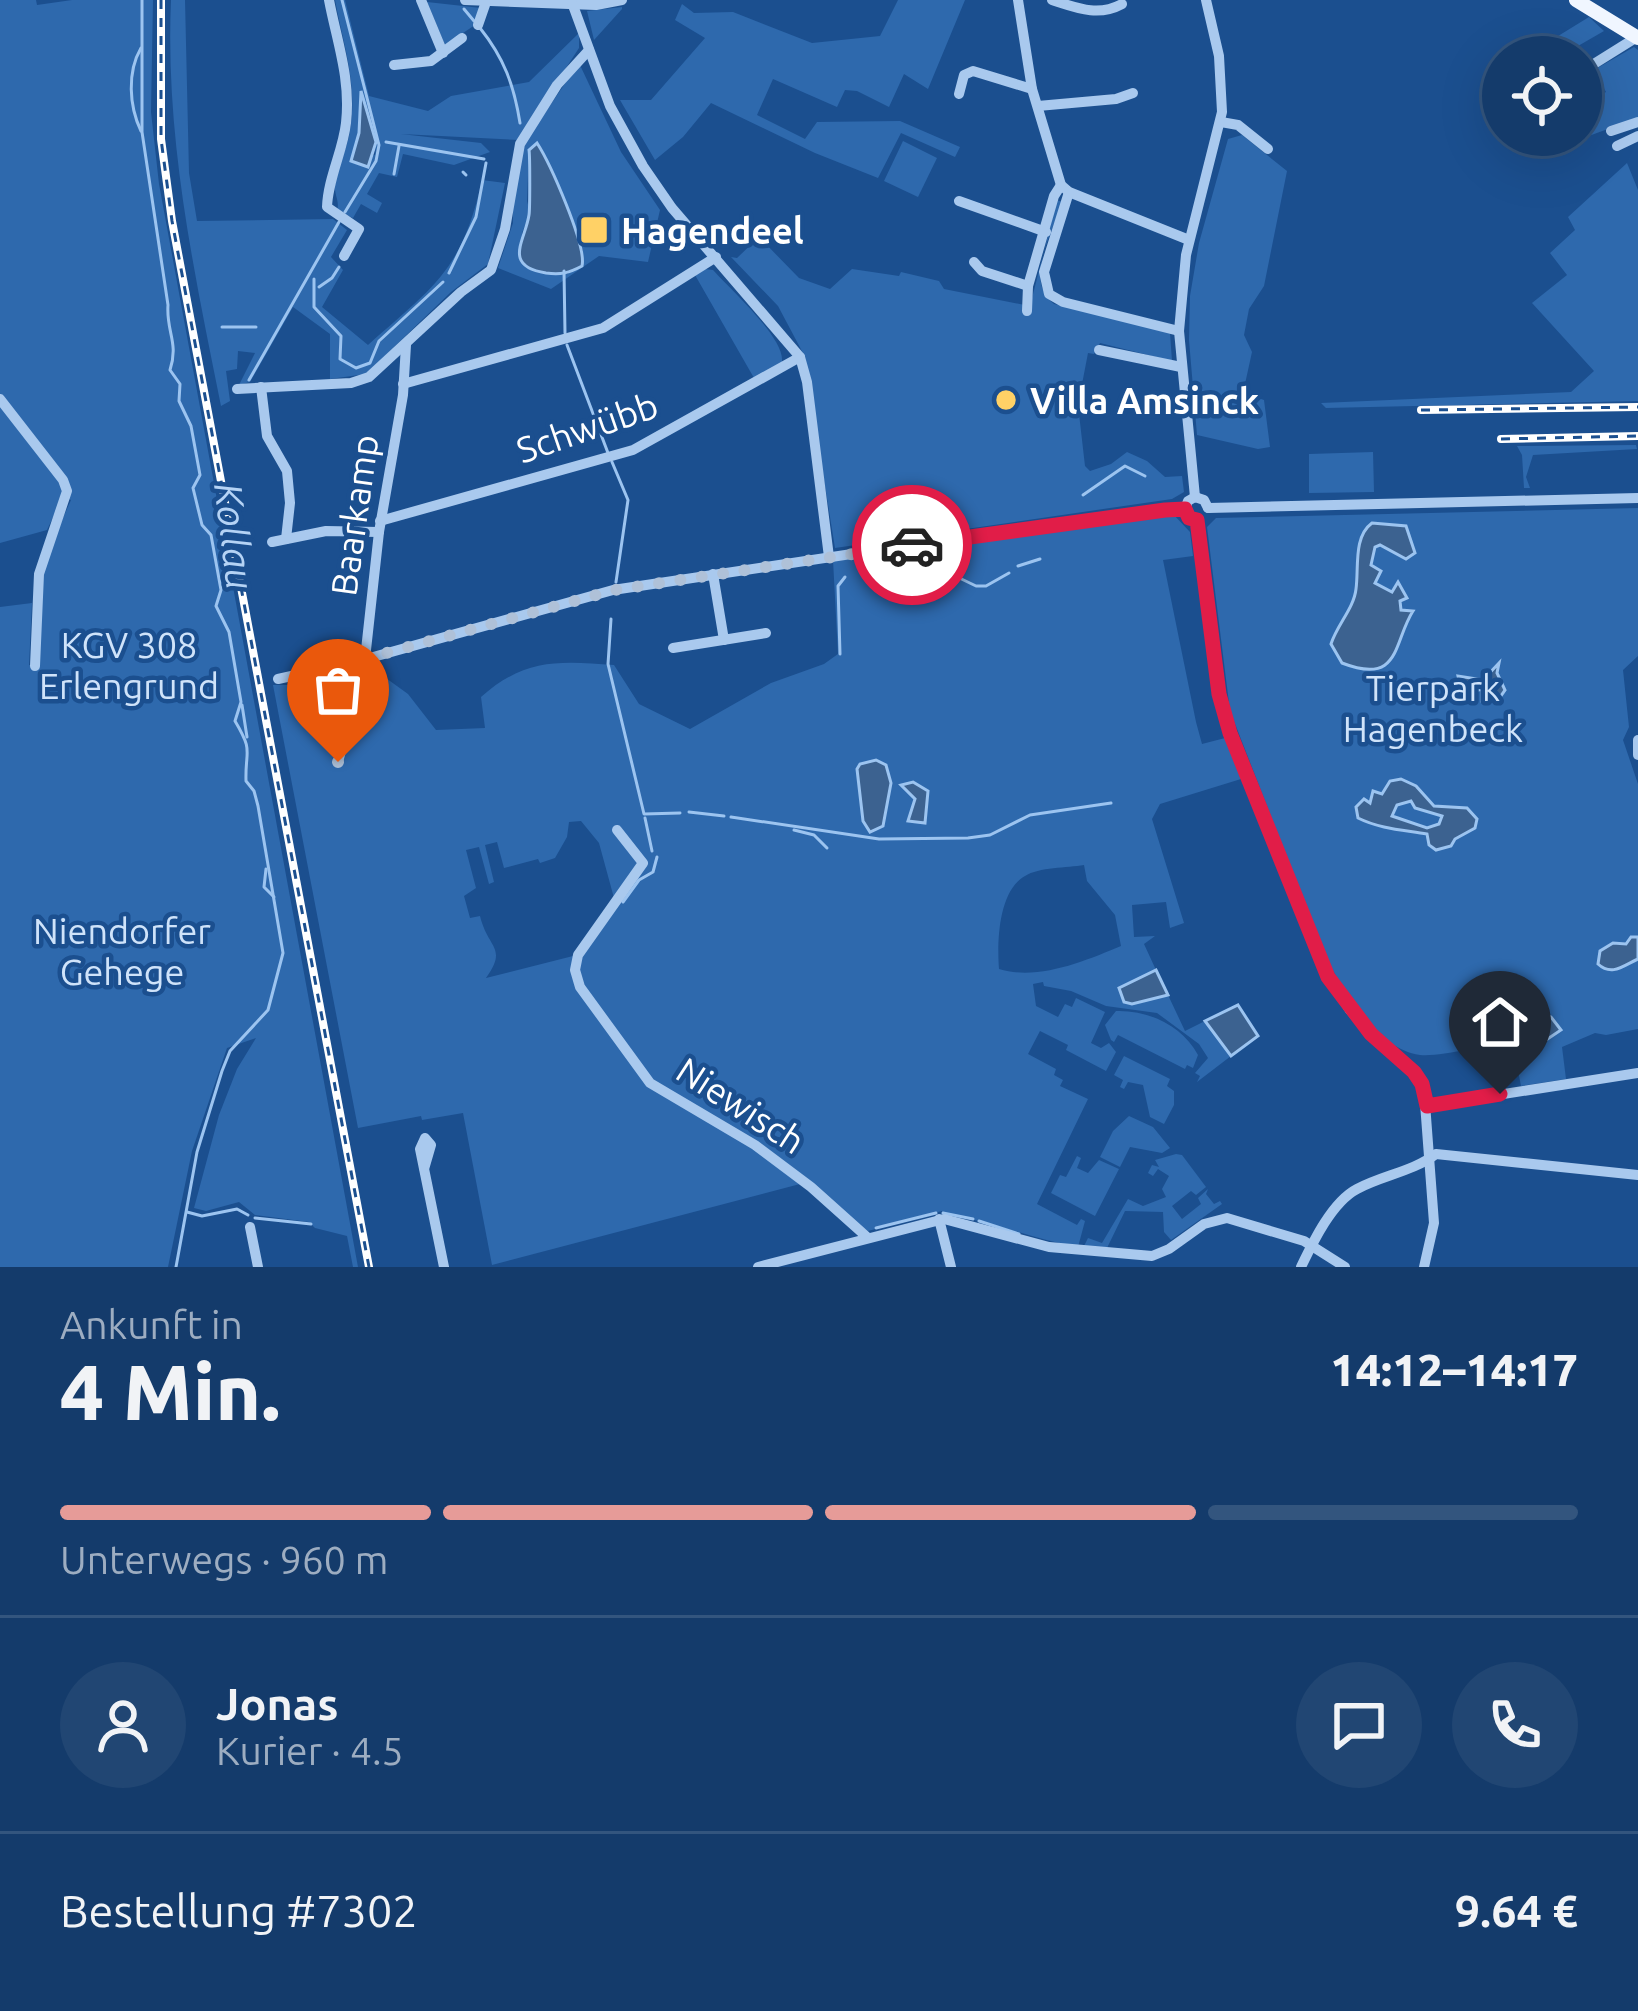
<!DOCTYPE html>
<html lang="de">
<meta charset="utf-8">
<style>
body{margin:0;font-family:Ubuntu,sans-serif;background:#214673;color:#f1f3f6;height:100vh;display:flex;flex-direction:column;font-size:45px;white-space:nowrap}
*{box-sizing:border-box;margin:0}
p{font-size:39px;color:#9dadc1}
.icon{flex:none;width:66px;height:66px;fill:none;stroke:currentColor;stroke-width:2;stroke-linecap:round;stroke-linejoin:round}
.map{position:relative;height:1267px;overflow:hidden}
.details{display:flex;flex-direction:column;background:#143b6b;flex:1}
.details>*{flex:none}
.controls{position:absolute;left:1482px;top:36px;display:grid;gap:24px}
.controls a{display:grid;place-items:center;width:120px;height:120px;border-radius:50%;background:#143b6b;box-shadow:0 12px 48px #0002,0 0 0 3px #33557e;font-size:60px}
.pin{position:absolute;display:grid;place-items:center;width:102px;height:102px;color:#fff;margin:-123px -51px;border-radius:50% 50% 50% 0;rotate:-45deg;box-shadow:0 0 12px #0007}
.pin .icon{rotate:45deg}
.courier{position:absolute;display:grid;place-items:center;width:120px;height:120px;margin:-60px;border:9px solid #e11d48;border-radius:50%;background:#fff;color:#222;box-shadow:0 3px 15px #0007}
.overview em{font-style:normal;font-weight:800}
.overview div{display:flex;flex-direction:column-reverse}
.overview{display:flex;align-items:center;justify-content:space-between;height:204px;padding:0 60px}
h1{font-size:78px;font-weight:800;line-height:90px}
.bar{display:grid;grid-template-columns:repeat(4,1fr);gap:18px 12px;align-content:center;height:144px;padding:0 60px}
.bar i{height:15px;border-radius:9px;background:#33557e}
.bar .current{background:#e69b98}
.bar p{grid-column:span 4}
.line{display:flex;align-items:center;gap:30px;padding:0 60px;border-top:3px solid #33557e}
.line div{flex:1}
.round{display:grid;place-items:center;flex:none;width:126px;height:126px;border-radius:63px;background:#214673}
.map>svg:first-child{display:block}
</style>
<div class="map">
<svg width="1638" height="1267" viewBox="0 0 1638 1267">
<rect width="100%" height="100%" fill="#1b4f8f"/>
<g fill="#2e69ad" fill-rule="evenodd">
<polygon points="0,0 36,0 37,5 72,0 153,0 151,112 159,184 358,1267 353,1267 347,1236 315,1228 309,1222 255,1215 239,1202 206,1211 194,1208 219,1115 237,1069 256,1038 227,1048 192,1151 168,1267 0,1267 0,607 32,603 29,665 38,666 43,562 71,500 63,496 47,530 0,543"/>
<path d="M171,0H185L189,173L197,221L333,219L347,230L331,257L343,270L322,307L368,345C434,286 462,271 482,180L505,183L488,264L451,292L366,374L330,379V334L293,307L250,382L239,385L255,353L238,351L237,369L226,371L230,401L221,406C194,271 165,139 171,0Z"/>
<path d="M335,0H345L369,96L428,111L451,96L529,82L579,33V48L519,140L401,134L481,143L490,152L454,165L403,154L397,177L379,173L367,194L382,203L377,213L361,204L353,218L337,211C340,200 334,196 335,184C337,166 348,148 350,130C358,84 343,44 335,0ZM360,93L376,147L375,155L351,160L358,133Z"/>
<polygon points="898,0 965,0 928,89 904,74 889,107 857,91 845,90 837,107 773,79 757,115 805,139 817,122 900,121 960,147 955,157 901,133 878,178 815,153 711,103 683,137 655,160 620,100 651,100 705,38 675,20 682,4 694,13 733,12 812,43 880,36"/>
<polygon points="427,2 481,8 475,25 445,45"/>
<polygon points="622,7 622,9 594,40 587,11"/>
<polygon points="1589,17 1604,31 1559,57 1541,57 1537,49"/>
<polygon points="1634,47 1638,50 1638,118 1553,149 1532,151 1523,142 1538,135 1581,135 1581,98 1585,104 1606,92 1594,70"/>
<path d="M579,63L621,152L660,210L648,262L599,256L551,289L498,268L513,223V178L523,145ZM529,150L546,156L583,251L568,274L544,273L522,233L530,212L527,201Z"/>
<polygon points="1242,135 1287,171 1264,286 1249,309 1244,335 1252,352 1243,393 1264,400 1270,447 1258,449 1197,435 1189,340 1190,296 1199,243 1228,139"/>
<polygon points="903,141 937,158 918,197 884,181"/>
<polygon points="1627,163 1638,190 1638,401 1326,408 1321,403 1571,392 1594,371 1532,303 1567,275 1550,253 1575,230 1568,217"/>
<path d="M1057,200L1062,202C1053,232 1023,281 1054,304L1170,333L1172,361L1100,343L1094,354L1088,353L1078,405L1085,466L1090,471L1111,464L1127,452L1147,461L1165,477L1182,476L1184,492L1172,499L835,548L804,355L778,306L731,257L737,258L759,237L799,278L830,289L852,269L899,276L901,272L939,281L944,289L1030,306Z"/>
<path d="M705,269L713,270C731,290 785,338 782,362L754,378L695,275Z"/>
<polygon points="1636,445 1637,449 1533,455 1526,477 1530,488 1524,488 1522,455 1517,446"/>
<polygon points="1373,452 1374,492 1309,493 1309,454"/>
<path d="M1638,508V656L1623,670L1629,727L1623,740L1638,784V1029L1606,1035L1595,1033L1562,1047L1566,1079L1521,1086L1514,1050L1507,1042C1483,1045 1442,1057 1420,1055C1377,1049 1346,994 1327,960L1230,711L1207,527L1216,518Z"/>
<path d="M1173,514L1190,532L1193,556L1163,560L1196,722L1202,744L1225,738L1241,779L1160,804L1152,819L1184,923L1170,928L1166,902L1132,905L1134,937L1155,936L1144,944L1156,970L1119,988L1132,1004L1168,995L1185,1031L1205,1021L1231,1056L1197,1082L1200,1076L1195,1073L1208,1058L1199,1044L1157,1013L1106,1006L1071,991L1044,986L1043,982L1033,984L1036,1006L1058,1017L1065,1004L1072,1007L1076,998L1105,1012L1091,1043L1101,1048L1109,1043L1116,1052L1106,1071L1066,1050L1068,1045L1040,1031L1028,1054L1056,1069L1054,1075L1063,1080L1060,1086L1088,1099L1037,1204L1077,1225L1081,1219L1085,1221L1078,1247C1031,1239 988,1219 944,1215L942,1211L868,1231L800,1184L492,1265L463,1113L422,1120L421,1116L358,1128L273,685H294L372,668L408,694L436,730L485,728L481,697C525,658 559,661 614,665L639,704L690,729L771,683L824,664L838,654L833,560ZM581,821L599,843L614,898L573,956L486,978C508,947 488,949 480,916L470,918L464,896L476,888L466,850L479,847L489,884L494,882L485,845L497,842L504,868L538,859L540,863L555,858L567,837L569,822ZM1084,865L1087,881L1115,915L1121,946C1085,961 1038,981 999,969C997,943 998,891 1025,876C1039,867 1067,868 1084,865Z"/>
<path d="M1116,1011C1148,1010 1182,1025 1198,1055L1193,1068L1187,1065L1185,1069L1118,1035L1114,1042L1111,1040L1105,1025Z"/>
<polygon points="1124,1056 1170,1079 1167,1086 1174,1091 1174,1105 1164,1124 1150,1117 1143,1085 1128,1082 1124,1089 1120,1087 1123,1080 1114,1075"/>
<polygon points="1129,1116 1153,1127 1170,1148 1162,1153 1130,1147 1120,1167 1100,1157 1113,1131"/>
<polygon points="1176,1154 1182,1155 1206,1187 1196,1195 1191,1191 1172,1206 1182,1219 1201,1204 1198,1198 1208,1189 1206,1194 1214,1204 1220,1201 1222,1204 1171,1240 1164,1232 1163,1212 1125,1211 1107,1248 1083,1248 1088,1238 1102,1243 1128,1199 1143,1206 1166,1197 1162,1189 1169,1176 1158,1169 1153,1176 1148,1173 1152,1165 1159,1167 1155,1160"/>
<polygon points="1077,1156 1081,1158 1077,1168 1088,1173 1099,1160 1119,1169 1095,1216 1051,1193 1060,1175 1066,1177"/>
</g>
<g fill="#3c6290" stroke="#9cc4f0" stroke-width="3" fill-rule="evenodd">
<polygon points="361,91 376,142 368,167 351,161 359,133"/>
<path d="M537,143C550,163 587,246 582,266C569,273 561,275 546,273C502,266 525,241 529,215C530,210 530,155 529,150Z"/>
<path d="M1372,523L1406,526L1415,553L1406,559L1380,545L1375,547L1371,565L1381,571L1375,583L1392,592L1398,582L1407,598L1400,601L1401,610L1413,611C1393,642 1401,686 1342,663L1331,644C1337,625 1354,608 1356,589C1359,568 1353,537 1372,523Z"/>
<polygon points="1499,663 1497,673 1505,690 1498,700 1482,701 1482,689 1468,693 1461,690 1458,676 1483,680"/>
<polygon points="876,760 886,765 891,783 883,826 870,832 863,821 857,769 860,764"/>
<path d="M1401,779L1416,786L1434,806L1467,808L1477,819L1475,828L1455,839L1451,846L1436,850L1429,845L1427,834C1404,830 1380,829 1358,818L1356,807L1364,799L1370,803L1373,791L1382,794L1390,781ZM1411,801L1415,808L1442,816L1439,824L1427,828L1392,816L1397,805Z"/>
<polygon points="913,782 928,791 925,823 908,821 915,799 901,785"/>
<path d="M1631,937H1638V959C1624,965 1612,977 1598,964L1600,951L1613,943L1626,944Z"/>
<polygon points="1156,970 1168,995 1132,1004 1124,1002 1119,988"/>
<polygon points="1238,1005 1258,1036 1231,1056 1205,1021"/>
<polygon points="1545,1015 1551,1017 1561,1030 1540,1044 1526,1028"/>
</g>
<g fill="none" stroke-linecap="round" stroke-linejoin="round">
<g stroke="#9cc4f0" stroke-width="3">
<path d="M142,0V132L168,305C166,332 179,342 170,370L180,384L179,401L191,426L200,475L193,488L202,525L211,535L221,590L216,606L229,632L241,702L235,721C254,753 245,749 246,781L254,791L258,806L283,953L268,1010L230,1051L222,1071L197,1152L176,1267"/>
<polyline points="342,0 379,145 376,161 345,212"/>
<polyline points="464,9 474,21"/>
<path d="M480,28C504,58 514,85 520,123"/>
<path d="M141,131C129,106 127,72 141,48"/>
<polyline points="386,142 484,159"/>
<polyline points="463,172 466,175"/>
<polyline points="394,174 399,146"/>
<polyline points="564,271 565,333"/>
<polyline points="449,273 476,217 486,163"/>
<polyline points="314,279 314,307 341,336 340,359 356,368 370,363 379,341 443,282"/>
<polyline points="319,287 332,278 339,267"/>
<polyline points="222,327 256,327"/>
<polyline points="567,345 608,453"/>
<polyline points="249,380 339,222"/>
<polyline points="612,462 628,500 616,582"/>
<polyline points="1083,495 1125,466 1145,476"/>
<polyline points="1018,566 1040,559"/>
<polyline points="882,576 923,579 935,572 949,573 976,586 986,586 1009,573"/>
<polyline points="611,619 608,664 644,814 680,813"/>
<polyline points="840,654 838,586 845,577"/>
<polyline points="242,705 247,737"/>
<polyline points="689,812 724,816"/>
<polyline points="731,817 879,839 968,838 990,835 1030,815 1111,803"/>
<polyline points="645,818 652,851"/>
<polyline points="794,830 814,835 827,848"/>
<polyline points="266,869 264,887 274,897"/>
<polyline points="623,902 639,880 653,872 657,857"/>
<polyline points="187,1212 202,1216 237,1209 248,1215"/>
<polyline points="943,1213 973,1219"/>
<polyline points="255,1218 311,1224"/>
<polyline points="979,1221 1019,1234"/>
<polyline points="876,1228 936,1213"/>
</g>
<g stroke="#a9c9ee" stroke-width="10">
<path d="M329,0C337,42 351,79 346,123C343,151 328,178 327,207L359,229L344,256"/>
<polyline points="421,0 443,53"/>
<polyline points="465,0 596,5 622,0"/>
<polyline points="571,0 610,106 643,166 672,208 800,357 807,382 829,557"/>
<polyline points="1018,0 1032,89 1061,185 1069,192 1189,240"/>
<path d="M1052,0C1077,8 1098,17 1122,4"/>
<polyline points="478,25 486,2"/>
<polyline points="394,65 431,61 462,38"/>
<polyline points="1581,72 1637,37"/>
<polyline points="959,94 964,75 973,71 1032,89"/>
<polyline points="1038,106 1116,99 1133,93"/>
<polyline points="1221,122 1238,125 1268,149"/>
<polyline points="1611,131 1638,122"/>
<polyline points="1617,146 1638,136"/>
<polyline points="1069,192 1044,272 1049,294 1063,302 1179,331"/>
<polyline points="959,201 1046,232"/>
<polyline points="974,262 982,271 1028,286"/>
<polyline points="1027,311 1028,286 1054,196 1061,185"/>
<polyline points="1099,350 1181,367"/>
<polyline points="403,384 603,328 716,257"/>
<polyline points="261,387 267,436 287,471 290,503 286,539"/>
<polyline points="237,389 351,383 369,377 461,292 491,270 505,229 520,144 557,85 589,50"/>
<polyline points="0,399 63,480 67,491 39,574 35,666"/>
<polyline points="1195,497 1179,331 1186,255 1222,112 1219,56 1206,0"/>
<polyline points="1208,508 1204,500 1195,497 1188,501 1185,509 1189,517 1197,520 1219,694 1229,729 1329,977 1350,1010 1371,1034 1408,1065 1424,1090 1434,1223 1424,1267"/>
<polyline points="1208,508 1638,498"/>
<polyline points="380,521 633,450 800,357"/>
<polyline points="272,542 326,531 379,532"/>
<polyline points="713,574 724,640"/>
<polyline points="673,648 766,633"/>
<polyline points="278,679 359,661 613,590 1024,528 1185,509"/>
<polyline points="1638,740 1638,755"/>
<polyline points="338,762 364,668 379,532 403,395 406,345"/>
<polyline points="617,830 643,863 578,955 575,970 580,987 650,1083 755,1145 811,1187 868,1238"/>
<polyline points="1427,1106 1638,1073"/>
<polyline points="424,1169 431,1145 425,1138 420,1149 444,1267"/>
<polyline points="939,1219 951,1267"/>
<polyline points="250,1227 258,1267"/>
<polyline points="758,1267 944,1219 1049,1247 1152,1256 1169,1249 1204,1224 1227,1218 1304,1241 1345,1267"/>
<path d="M1301,1267C1313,1242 1332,1202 1357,1189C1383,1175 1412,1172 1436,1154L1638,1175"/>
</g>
<polyline stroke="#f0f6ff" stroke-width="14" points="1576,0 1638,38"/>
<g stroke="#fff" stroke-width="8">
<g id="rail">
<polyline points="161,0 161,139 172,221 369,1267"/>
<polyline points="1421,410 1638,407"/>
<polyline points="1501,439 1638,436"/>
</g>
</g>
<use href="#rail" stroke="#1b4f8f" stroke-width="3" stroke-dasharray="9" stroke-linecap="butt"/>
</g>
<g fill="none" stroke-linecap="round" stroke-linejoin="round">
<polyline stroke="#afc1d8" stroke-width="12" stroke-dasharray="0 21.6" points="338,762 365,659 614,590 912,545"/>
<polyline stroke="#e11d48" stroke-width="15" points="912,545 1165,510 1185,509 1189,518 1197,520 1219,694 1230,733 1328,977 1371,1034 1414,1072 1422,1084 1427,1106 1500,1094"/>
</g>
<g fill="#ffd166" stroke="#1b4f8f" stroke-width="4.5">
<rect x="579" y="215" width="30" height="30" rx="6"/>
<circle cx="1006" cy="400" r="12"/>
</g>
<g text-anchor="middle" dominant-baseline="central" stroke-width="9" stroke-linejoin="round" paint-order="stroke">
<g font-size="36" font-weight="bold" fill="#fff" stroke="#1b4f8f" text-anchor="start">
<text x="621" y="230">Hagendeel</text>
<text x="1030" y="400">Villa Amsinck</text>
</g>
<g font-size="36" fill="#fff" stroke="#1b4f8f">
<text transform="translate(587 427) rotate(-19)">Schwübb</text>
<text transform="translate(354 515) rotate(-82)">Baarkamp</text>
<text transform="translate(741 1105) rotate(33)">Niewisch</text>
</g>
<g font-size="36" fill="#cfe3fa" stroke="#1b4f8f">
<text x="129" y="644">KGV 308<tspan x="129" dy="41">Erlengrund</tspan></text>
<text x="1433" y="687">Tierpark<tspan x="1433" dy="41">Hagenbeck</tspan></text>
<text x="122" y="930">Niendorfer<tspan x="122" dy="41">Gehege</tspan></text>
</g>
<g font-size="39" font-style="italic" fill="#b5d3f5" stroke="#1b4f8f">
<text transform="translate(235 536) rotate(83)">Kollau</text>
</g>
</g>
</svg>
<div class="controls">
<a><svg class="icon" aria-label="locate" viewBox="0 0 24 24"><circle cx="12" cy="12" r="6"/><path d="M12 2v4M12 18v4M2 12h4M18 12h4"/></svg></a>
</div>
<div class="pin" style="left:338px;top:762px;background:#ea580c"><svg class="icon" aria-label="bag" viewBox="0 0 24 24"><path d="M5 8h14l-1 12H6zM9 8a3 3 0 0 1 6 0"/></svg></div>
<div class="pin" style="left:1500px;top:1094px;background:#1f2937"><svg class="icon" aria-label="home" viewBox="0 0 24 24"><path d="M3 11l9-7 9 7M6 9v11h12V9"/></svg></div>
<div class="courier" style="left:912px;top:545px"><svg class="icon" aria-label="car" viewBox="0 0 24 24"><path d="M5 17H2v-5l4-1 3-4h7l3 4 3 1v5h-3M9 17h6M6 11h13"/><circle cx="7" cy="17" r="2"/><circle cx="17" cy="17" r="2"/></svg></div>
</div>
<section class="details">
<div class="overview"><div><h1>4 Min.</h1><p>Ankunft in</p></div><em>14:12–14:17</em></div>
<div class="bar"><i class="current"></i><i class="current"></i><i class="current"></i><i></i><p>Unterwegs · 960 m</p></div>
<div class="line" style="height:216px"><a class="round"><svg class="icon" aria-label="person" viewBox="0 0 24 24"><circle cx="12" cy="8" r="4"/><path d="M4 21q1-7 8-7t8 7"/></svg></a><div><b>Jonas</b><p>Kurier · 4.5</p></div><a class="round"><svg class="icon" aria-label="chat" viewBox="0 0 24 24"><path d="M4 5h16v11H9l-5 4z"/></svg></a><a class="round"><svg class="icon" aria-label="phone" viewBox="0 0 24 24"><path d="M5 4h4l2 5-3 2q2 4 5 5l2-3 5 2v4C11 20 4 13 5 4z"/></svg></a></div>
<div class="line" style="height:156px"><div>Bestellung #7302</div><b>9.64 €</b></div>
</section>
